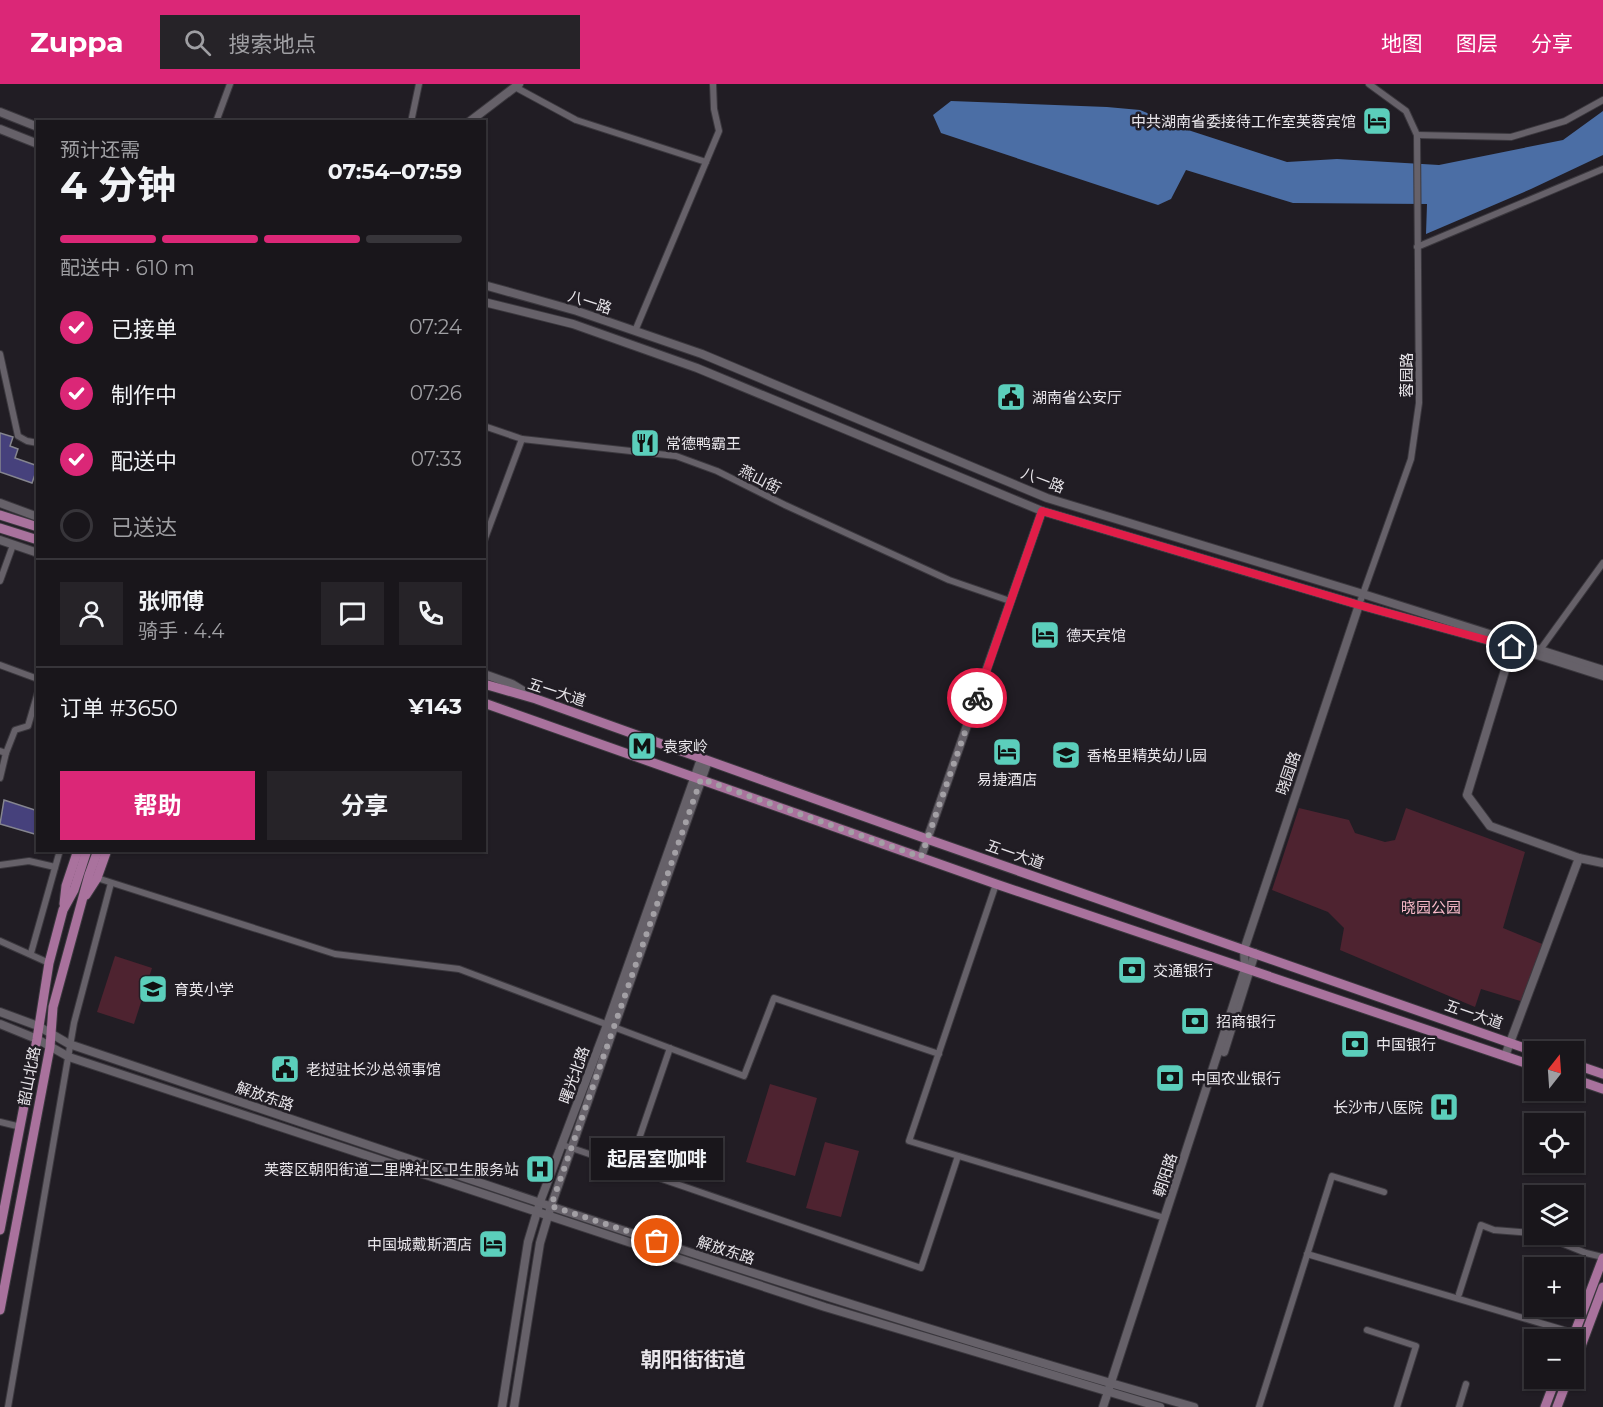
<!DOCTYPE html>
<html lang="zh">
<meta charset="utf-8">
<style>
body{margin:0;font-family:Montserrat,"Noto Sans SC",sans-serif;background:#262328;color:#f1f3f6;height:100vh;display:flex;flex-direction:column;font-size:22px;white-space:nowrap}
*{box-sizing:border-box;margin:0}
p{font-size:20px;color:#9f9fa3}
.icon{flex:none;width:33px;height:33px;fill:none;stroke:currentColor;stroke-width:2;stroke-linecap:round;stroke-linejoin:round}
.map{position:relative;flex:1;overflow:hidden}
.details{position:absolute;left:36px;top:36px;width:450px;height:732px;display:flex;flex-direction:column;background:#19161b;border-radius:0px;box-shadow:0 2px 4px #0004,0 0 0 2px #37353a}
.details>*{flex:none}
.needle{width:39px;rotate:17deg}
.tools{position:absolute;left:1524px;top:957px;display:grid;gap:12px}
.tools a{display:grid;place-items:center;width:60px;height:60px;border-radius:0px;background:#19161b;box-shadow:0 2px 4px #0004,0 0 0 2px #37353a;font-size:30px}
.pin{position:absolute;display:grid;place-items:center;width:51px;height:51px;color:#fff;margin:-26px;border:3px solid #fff;border-radius:50%;box-shadow:0 2px 6px #0007}
.courier{position:absolute;display:grid;place-items:center;width:60px;height:60px;margin:-30px;border:4px solid #e11d48;border-radius:50%;background:#fff;color:#222;box-shadow:0 2px 8px #0007}
.bubble{position:absolute;height:42px;border-radius:0px;background:#19161b;box-shadow:0 2px 4px #0004,0 0 0 2px #37353a;font-size:20px;font-weight:700;line-height:42px;text-align:center}
.summary em{font-style:normal;font-weight:700}
.summary div{display:flex;flex-direction:column-reverse}
.summary{display:flex;align-items:center;justify-content:space-between;height:102px;padding:0 24px}
h1{font-size:39px;font-weight:700;line-height:45px}
.bar{display:grid;grid-template-columns:repeat(4,1fr);gap:9px 6px;align-content:center;height:72px;padding:0 24px}
.bar i{height:8px;border-radius:4px;background:#37353a}
.bar .selected{background:#db2777}
.bar p{grid-column:span 4}
.line{display:flex;align-items:center;gap:15px;padding:0 24px;border-top:2px solid #37353a}
.line div{flex:1}
.round{display:grid;place-items:center;flex:none;width:63px;height:63px;border-radius:0px;background:#262328}
ol{padding:0 24px;list-style:none}
li{display:flex;align-items:center;gap:18px;height:66px}
li p{margin-inline-start:auto}
li .icon{padding:6px;border-radius:50%;background:#db2777;color:#fff;stroke-width:4}
li:last-child{color:#9f9fa3}
li i{width:33px;height:33px;border:3px solid #37353a;border-radius:50%}
.action{display:flex;gap:12px;margin-top:auto;padding:12px 24px}
.action a{flex:1;height:69px;border-radius:0px;background:#db2777;color:#fff;font-size:24px;font-weight:700;line-height:69px;text-align:center}
.action a+a{background:#262328;color:#f1f3f6}
header{display:flex;align-items:center;gap:36px;box-sizing:border-box;height:84px;padding:0 30px;background:#db2777;color:#fff}
header strong{font-size:28px}
nav{display:flex;gap:33px;margin-inline-start:auto;font-size:21px}
.search{width:420px;height:54px;background:#262328;display:flex;align-items:center;gap:15px;box-sizing:border-box;padding:0 21px;border-radius:0px;color:#9f9fa3;font-size:22px}
.map>svg:first-child{display:block}
</style>
<header>
<strong>Zuppa</strong>
<div class="search"><svg class="icon" aria-label="search" viewBox="0 0 24 24"><circle cx="10" cy="10" r="6"/><path d="M15 15l6 6"/></svg>搜索地点</div>
<nav><a>地图</a><a>图层</a><a>分享</a></nav>
</header>
<div class="map">
<svg width="1603" height="1323" viewBox="0 0 1603 1323">
<rect width="100%" height="100%" fill="#211d24"/>
<g fill="#4e2330">
<polygon points="1299,724 1349,736 1355,749 1385,758 1395,756 1406,724 1525,768 1503,844 1547,862 1527,919 1481,905 1475,923 1340,866 1344,844 1328,828 1272,806"/>
<polygon points="115,872 152,884 134,940 97,928"/>
<polygon points="770,1000 817,1014 795,1092 746,1078"/>
<polygon points="825,1058 859,1067 841,1133 806,1124"/>
</g>
<polygon fill="#4b6ea5" points="951,17 1107,23 1140,26 1188,46 1287,78 1337,75 1439,81 1563,56 1603,27 1603,71 1531,105 1426,150 1427,120 1293,119 1186,86 1171,115 1158,121 941,49 933,31"/>
<g fill="#46417c" stroke="#85858f" stroke-width="1.5">
<polygon points="0,349 13,353 10,362 18,365 15,374 38,382 32,399 0,388"/>
<polygon points="4,716 38,727 38,751 0,740"/>
</g>
<g fill="none" stroke-linecap="round" stroke-linejoin="round">
<g stroke="#3b383e" stroke-width="8">
<g id="minor">
<polyline points="515,3 576,36 706,78"/>
<polyline points="216,38 230,0"/>
<polyline points="411,38 419,0"/>
<polyline points="1417,51 1511,53 1565,37 1603,16"/>
<polyline points="1417,163 1603,85"/>
<polyline points="635,247 719,47 714,25 713,0"/>
<polyline points="0,270 18,352 27,357 38,359"/>
<polyline points="484,342 522,355 676,372 717,387 785,421 949,496 1010,517"/>
<polyline points="484,457 522,355"/>
<polyline points="0,497 13,461"/>
<polyline points="1359,521 1411,375 1419,319 1417,51 1406,27 1369,0"/>
<polyline points="1540,566 1603,479"/>
<polyline points="0,581 38,595"/>
<polyline points="0,667 6,669 0,694"/>
<polyline points="6,669 15,646 28,642 38,608"/>
<polyline points="0,781 29,777 55,783"/>
<polyline points="97,794 335,870 459,885 744,992 774,914 939,970"/>
<polyline points="996,800 909,1057 1165,1134"/>
<polyline points="0,857 49,879"/>
<polyline points="31,869 60,766"/>
<polyline points="0,1038 21,1043"/>
<polyline points="563,1061 921,1184 958,1072"/>
<polyline points="629,1084 670,964"/>
<polyline points="1539,1150 1586,1169 1603,1173"/>
<polyline points="1307,1170 1574,1249"/>
<polyline points="1459,1210 1481,1141 1494,1146 1534,1149"/>
<polyline points="1367,1246 1416,1262 1397,1323"/>
<polyline points="8,1323 74,939 111,799"/>
<polyline points="1259,1323 1332,1092 1384,1108"/>
<polyline points="1459,1323 1466,1300"/>
</g>
</g>
<g stroke="#3b383e" stroke-width="10">
<g id="tertiary">
<polyline points="469,38 519,0"/>
<polyline points="0,419 38,433"/>
<polyline points="0,456 38,469"/>
<polyline points="1512,563 1467,711 1490,742 1579,774 1603,779"/>
<polyline points="484,590 512,600 530,611"/>
<polyline points="921,773 1042,427"/>
<polyline points="1224,968 1255,869"/>
<polyline points="1505,972 1579,774"/>
<polyline points="502,1323 528,1158 540,1118 607,941 701,675"/>
<polyline points="514,1323 540,1159 551,1122 708,677"/>
<polyline points="1103,1323 1245,885 1244,866 1359,521"/>
</g>
</g>
<g stroke="#3b383e" stroke-width="10">
<g id="secondary">
<polyline points="0,28 38,43"/>
<polyline points="0,45 38,60"/>
<polyline points="484,201 577,227 702,270 1047,414 1363,510 1603,586"/>
<polyline points="484,218 573,240 697,284 1042,427 1359,521 1512,563 1603,592"/>
<path d="M0,928L38,942L69,960C443,1086 815,1216 1194,1323"/>
<polyline points="0,940 37,955 69,973 825,1223 1160,1323"/>
</g>
</g>
<g stroke="#3b383e" stroke-width="11">
<g id="primary">
<polyline points="0,431 38,443"/>
<polyline points="0,444 38,456"/>
<polyline points="484,600 536,615 927,755 1536,968"/>
<polyline points="484,619 996,800 1534,982"/>
<polyline points="86,811 97,794 107,766"/>
<polyline points="64,820 66,802 78,766"/>
<polyline points="1574,980 1603,990"/>
<polyline points="1574,995 1603,1005"/>
<polyline points="0,1146 37,955 49,879 63,826 74,806 87,766"/>
<polyline points="0,1226 50,963 53,923 89,791 98,766"/>
<polyline points="1572,1256 1603,1174"/>
<polyline points="1574,1281 1603,1203"/>
<polyline points="1545,1323 1556,1294"/>
<polyline points="1557,1323 1568,1294"/>
</g>
</g>
<use href="#minor" stroke="#666169" stroke-width="6"/>
<use href="#tertiary" stroke="#666169" stroke-width="8"/>
<use href="#secondary" stroke="#666169" stroke-width="8"/>
<use href="#primary" stroke="#a9729d" stroke-width="9"/>
</g>
<g fill="none" stroke-linecap="round" stroke-linejoin="round">
<polyline stroke="#a3a0a5" stroke-width="6" stroke-dasharray="0 10.8" points="657,1157 551,1122 701,695 921,773 977,614"/>
<polyline stroke="#e11d48" stroke-width="8" points="977,614 1042,427 1359,521 1512,563"/>
</g>
<defs>
<g id="hotel-square" transform="scale(1.5)"><rect x="-9" y="-9" width="18" height="18" rx="4" fill="#5bcebb" stroke="#211d24"/><path d="M-6-4.5h1.5V1H6V5H4.5V3h-9V5H-6ZM-4 0a1.8 1.8 0 1 1 3.6 0ZM.5 0V-2.5h3Q6-2.5 6 0Z" fill="#111"/></g>
<g id="civic-square" transform="scale(1.5)"><rect x="-9" y="-9" width="18" height="18" rx="4" fill="#5bcebb" stroke="#211d24"/><path d="M-.6-6.5H3V-4.5H.6V-3L4-1V1h2V6H-6V1h2V-1L-.6-3ZM-1.2 2.5V6h2.4V2.5Z" fill="#111"/></g>
<g id="restaurant-square" transform="scale(1.5)"><rect x="-9" y="-9" width="18" height="18" rx="4" fill="#5bcebb" stroke="#211d24"/><path d="M-5-6h1v4h1v-4h1v4h1v-4h1v5L-1.5 .5V6h-2V.5L-5-1ZM5-6V6H3V1.5H1.5Q1.5-4 5-6Z" fill="#111"/></g>
<g id="metro-square" transform="scale(1.5)"><rect x="-9" y="-9" width="18" height="18" rx="4" fill="#5bcebb" stroke="#211d24"/><path d="M-5.5 5V-5H-3L0 0L3-5H5.5V5H3V-.5L0 4L-3-.5V5Z" fill="#111"/></g>
<g id="school-square" transform="scale(1.5)"><rect x="-9" y="-9" width="18" height="18" rx="4" fill="#5bcebb" stroke="#211d24"/><path d="M0-5L7-2L0 1L-7-2ZM-4 1L0 2.5L4 1V4Q0 6-4 4Z" fill="#111"/></g>
<g id="bank-square" transform="scale(1.5)"><rect x="-9" y="-9" width="18" height="18" rx="4" fill="#5bcebb" stroke="#211d24"/><path d="M-6-4H6V4H-6ZM0-2.3a2.3 2.3 0 1 0 0 4.6a2.3 2.3 0 1 0 0-4.6Z" fill="#111"/></g>
<g id="hospital-square" transform="scale(1.5)"><rect x="-9" y="-9" width="18" height="18" rx="4" fill="#5bcebb" stroke="#211d24"/><path d="M-5-5h3v3.5h4V-5h3V5h-3V1.5h-4V5h-3Z" fill="#111"/></g>
</defs>
<g fill-rule="evenodd">
<use href="#hotel-square" x="1377" y="37"/>
<use href="#civic-square" x="1011" y="313"/>
<use href="#restaurant-square" x="645" y="359"/>
<use href="#hotel-square" x="1045" y="551"/>
<use href="#metro-square" x="642" y="662"/>
<use href="#hotel-square" x="1007" y="668"/>
<use href="#school-square" x="1066" y="671"/>
<use href="#bank-square" x="1132" y="886"/>
<use href="#school-square" x="153" y="905"/>
<use href="#bank-square" x="1195" y="937"/>
<use href="#bank-square" x="1355" y="960"/>
<use href="#civic-square" x="285" y="985"/>
<use href="#bank-square" x="1170" y="994"/>
<use href="#hospital-square" x="1444" y="1023"/>
<use href="#hospital-square" x="540" y="1085"/>
<use href="#hotel-square" x="493" y="1160"/>
</g>
<g text-anchor="middle" dominant-baseline="central" stroke-width="5" stroke-linejoin="round" paint-order="stroke">
<g font-size="15" fill="#e9e6eb" stroke="#211d24" text-anchor="start">
<text x="1356" y="37" text-anchor="end">中共湖南省委接待工作室芙蓉宾馆</text>
<text x="1032" y="313">湖南省公安厅</text>
<text x="666" y="359">常德鸭霸王</text>
<text x="1066" y="551">德天宾馆</text>
<text x="663" y="662">袁家岭</text>
<text x="1087" y="671">香格里精英幼儿园</text>
<text x="1007" y="695" text-anchor="middle">易捷酒店</text>
<text x="1153" y="886">交通银行</text>
<text x="174" y="905">育英小学</text>
<text x="1216" y="937">招商银行</text>
<text x="1376" y="960">中国银行</text>
<text x="306" y="985">老挝驻长沙总领事馆</text>
<text x="1191" y="994">中国农业银行</text>
<text x="1423" y="1023" text-anchor="end">长沙市八医院</text>
<text x="519" y="1085" text-anchor="end">芙蓉区朝阳街道二里牌社区卫生服务站</text>
<text x="472" y="1160" text-anchor="end">中国城戴斯酒店</text>
</g>
<g font-size="15" fill="#e9e6eb" stroke="#211d24">
<text transform="translate(590 218) rotate(18)">八一路</text>
<text transform="translate(1406 291) rotate(-90)">蓉园路</text>
<text transform="translate(760 395) rotate(27)">燕山街</text>
<text transform="translate(1043 396) rotate(21)">八一路</text>
<text transform="translate(557 608) rotate(18)">五一大道</text>
<text transform="translate(1288 689) rotate(-71)">晓园路</text>
<text transform="translate(1015 770) rotate(19)">五一大道</text>
<text transform="translate(1474 930) rotate(19)">五一大道</text>
<text transform="translate(574 991) rotate(-70)">曙光北路</text>
<text transform="translate(29 992) rotate(-79)">韶山北路</text>
<text transform="translate(265 1012) rotate(19)">解放东路</text>
<text transform="translate(1165 1091) rotate(-72)">朝阳路</text>
<text transform="translate(726 1166) rotate(18)">解放东路</text>
</g>
<g font-size="15" fill="#fabbca" stroke="#211d24">
<text x="1431" y="823">晓园公园</text>
</g>
<g font-size="21" font-weight="bold" fill="#e9e6eb" stroke="#211d24">
<text x="693" y="1275">朝阳街街道</text>
</g>
</g>
</svg>
<div class="tools">
<a><svg class="needle" viewBox="-14 -14 28 28"><path d="M0-13l5 13h-10z" fill="#e53935"/><path d="M0 13l5-13h-10z" fill="#9f9fa3"/></svg></a>
<a><svg class="icon" aria-label="locate" viewBox="0 0 24 24"><circle cx="12" cy="12" r="6"/><path d="M12 2v4M12 18v4M2 12h4M18 12h4"/></svg></a>
<a><svg class="icon" aria-label="layers" viewBox="0 0 24 24"><path d="M12 4l9 5-9 5-9-5zM3 14l9 5 9-5"/></svg></a>
<a>+</a>
<a>−</a>
</div>
<div class="pin" style="left:657px;top:1157px;background:#ea580c"><svg class="icon" aria-label="bag" viewBox="0 0 24 24"><path d="M5 8h14l-1 12H6zM9 8a3 3 0 0 1 6 0"/></svg></div>
<div class="pin" style="left:1512px;top:563px;background:#1f2937"><svg class="icon" aria-label="home" viewBox="0 0 24 24"><path d="M3 11l9-7 9 7M6 9v11h12V9"/></svg></div>
<div class="courier" style="left:977px;top:614px"><svg class="icon" aria-label="bike" viewBox="0 0 24 24"><circle cx="6" cy="16" r="4"/><circle cx="18" cy="16" r="4"/><path d="M6 16l4-8h5l3 8M10 8l3 8H6M13 5h3"/></svg></div>
<div class="bubble" style="left:591px;top:1054px;width:132px">起居室咖啡</div>
<section class="details">
<div class="summary"><div><h1>4 分钟</h1><p>预计还需</p></div><em>07:54–07:59</em></div>
<div class="bar"><i class="selected"></i><i class="selected"></i><i class="selected"></i><i></i><p>配送中 · 610 m</p></div>
<ol>
<li><svg class="icon" aria-label="check" viewBox="0 0 24 24"><path d="M5 12l5 5 9-10"/></svg>已接单<p>07:24</p></li>
<li><svg class="icon" aria-label="check" viewBox="0 0 24 24"><path d="M5 12l5 5 9-10"/></svg>制作中<p>07:26</p></li>
<li><svg class="icon" aria-label="check" viewBox="0 0 24 24"><path d="M5 12l5 5 9-10"/></svg>配送中<p>07:33</p></li>
<li><i></i>已送达</li>
</ol>
<div class="line" style="height:108px"><a class="round"><svg class="icon" aria-label="person" viewBox="0 0 24 24"><circle cx="12" cy="8" r="4"/><path d="M4 21q1-7 8-7t8 7"/></svg></a><div><b>张师傅</b><p>骑手 · 4.4</p></div><a class="round"><svg class="icon" aria-label="chat" viewBox="0 0 24 24"><path d="M4 5h16v11H9l-5 4z"/></svg></a><a class="round"><svg class="icon" aria-label="phone" viewBox="0 0 24 24"><path d="M5 4h4l2 5-3 2q2 4 5 5l2-3 5 2v4C11 20 4 13 5 4z"/></svg></a></div>
<div class="line" style="height:78px"><div>订单 #3650</div><b>¥143</b></div>
<div class="action"><a>帮助</a><a>分享</a></div>
</section>
</div>
